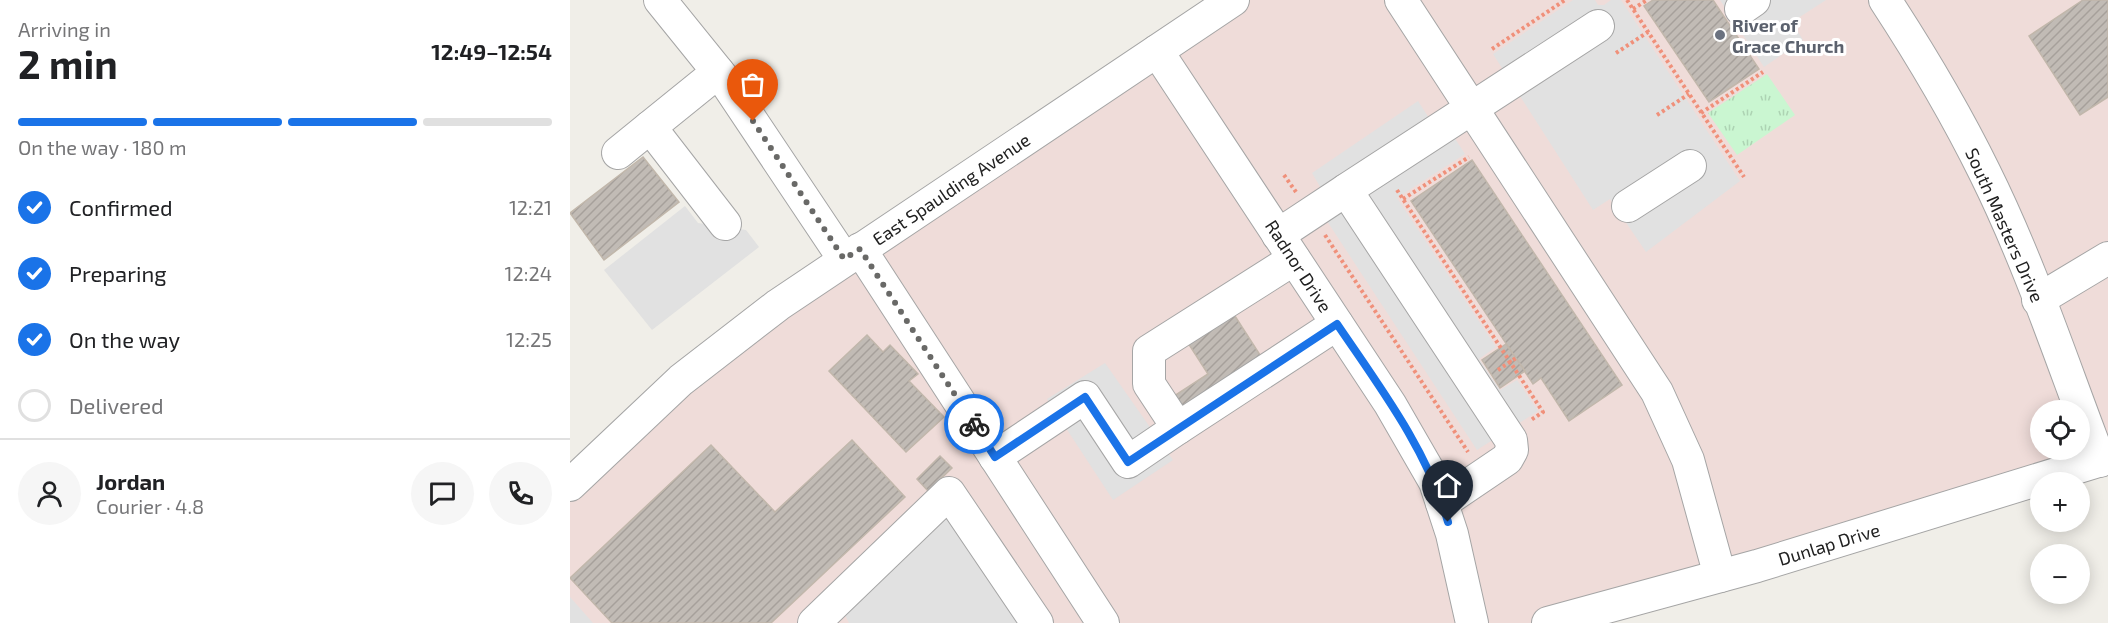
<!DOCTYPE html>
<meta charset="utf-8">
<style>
body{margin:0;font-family:"Exo 2",sans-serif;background:#f6f6f6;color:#202124;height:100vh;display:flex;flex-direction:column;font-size:22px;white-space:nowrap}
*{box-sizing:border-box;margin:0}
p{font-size:20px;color:#757577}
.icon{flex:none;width:33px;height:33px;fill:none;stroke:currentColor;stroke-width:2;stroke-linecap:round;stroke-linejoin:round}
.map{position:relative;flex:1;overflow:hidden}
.sheet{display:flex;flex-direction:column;background:#fff;width:570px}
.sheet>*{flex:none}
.controls{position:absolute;left:1460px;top:400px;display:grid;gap:12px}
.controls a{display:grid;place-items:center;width:60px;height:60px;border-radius:50%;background:#fff;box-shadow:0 3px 15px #0003;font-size:30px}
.pin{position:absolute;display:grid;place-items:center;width:51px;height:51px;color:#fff;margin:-62px -26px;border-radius:50% 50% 50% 0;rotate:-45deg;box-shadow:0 0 6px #0007}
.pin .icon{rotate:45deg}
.courier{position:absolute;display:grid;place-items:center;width:60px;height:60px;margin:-30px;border:4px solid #1a73e8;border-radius:50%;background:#fff;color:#222;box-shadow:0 2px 8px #0007}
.headline em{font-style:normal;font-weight:700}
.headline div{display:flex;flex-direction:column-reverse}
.headline{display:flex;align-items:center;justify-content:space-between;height:102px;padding:0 18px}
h1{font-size:39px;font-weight:700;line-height:45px}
.bar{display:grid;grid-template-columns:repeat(4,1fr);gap:9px 6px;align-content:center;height:72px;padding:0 18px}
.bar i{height:8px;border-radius:4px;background:#e0e0e0}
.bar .selected{background:#1a73e8}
.bar p{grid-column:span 4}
.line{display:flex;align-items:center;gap:15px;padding:0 18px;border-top:2px solid #e0e0e0}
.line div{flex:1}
.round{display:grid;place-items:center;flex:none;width:63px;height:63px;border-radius:32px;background:#f6f6f6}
ol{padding:0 18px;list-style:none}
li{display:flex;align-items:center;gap:18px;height:66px}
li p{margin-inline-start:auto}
li .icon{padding:6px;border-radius:50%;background:#1a73e8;color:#fff;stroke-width:4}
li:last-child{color:#757577}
li i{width:33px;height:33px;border:3px solid #e0e0e0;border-radius:50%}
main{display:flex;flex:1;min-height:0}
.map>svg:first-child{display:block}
</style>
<main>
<section class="sheet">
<div class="headline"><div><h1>2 min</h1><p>Arriving in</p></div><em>12:49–12:54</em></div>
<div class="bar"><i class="selected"></i><i class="selected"></i><i class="selected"></i><i></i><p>On the way · 180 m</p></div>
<ol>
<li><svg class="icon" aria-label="check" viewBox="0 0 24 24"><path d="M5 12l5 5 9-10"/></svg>Confirmed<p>12:21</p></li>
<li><svg class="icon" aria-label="check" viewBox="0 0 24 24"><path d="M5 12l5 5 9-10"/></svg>Preparing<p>12:24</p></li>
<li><svg class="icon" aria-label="check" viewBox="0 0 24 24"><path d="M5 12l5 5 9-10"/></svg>On the way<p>12:25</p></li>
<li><i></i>Delivered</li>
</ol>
<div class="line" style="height:108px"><a class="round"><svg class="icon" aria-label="person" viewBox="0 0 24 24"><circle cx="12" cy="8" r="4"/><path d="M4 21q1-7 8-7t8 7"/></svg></a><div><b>Jordan</b><p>Courier · 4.8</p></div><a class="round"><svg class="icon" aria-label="chat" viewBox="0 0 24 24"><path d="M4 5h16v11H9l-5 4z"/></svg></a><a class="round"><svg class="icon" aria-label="phone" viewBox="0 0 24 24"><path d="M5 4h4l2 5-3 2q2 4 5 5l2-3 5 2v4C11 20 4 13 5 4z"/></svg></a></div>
</section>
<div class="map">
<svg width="1538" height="623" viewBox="0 0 1538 623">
<defs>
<pattern id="park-tufts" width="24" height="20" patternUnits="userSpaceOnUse" patternTransform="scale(1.5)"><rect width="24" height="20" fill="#caf6d1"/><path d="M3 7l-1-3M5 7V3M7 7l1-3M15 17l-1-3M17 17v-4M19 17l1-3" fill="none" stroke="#add3b3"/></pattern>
<pattern id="building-hatch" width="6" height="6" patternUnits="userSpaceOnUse" patternTransform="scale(1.5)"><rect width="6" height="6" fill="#c1bbb5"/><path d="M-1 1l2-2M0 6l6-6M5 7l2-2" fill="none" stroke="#a6a09b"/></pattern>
</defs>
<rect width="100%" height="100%" fill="#f0eee8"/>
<path fill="#efdcd9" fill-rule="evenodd" d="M663,0H1538V458L978,623H0V485L79,409ZM1470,411H1509V450H1470Z"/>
<polygon fill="url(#park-tufts)" points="1197,74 1225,115 1167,155 1138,113"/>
<g fill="#e1e1e1">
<polygon points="1003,0 1025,0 1028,5 1034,5 1041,0 1051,0 1170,181 1076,252 1040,199 1023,210 923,54"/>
<polygon points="1150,0 1256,0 1222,22 1233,40 1194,67"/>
<polygon points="848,101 859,118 884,137 895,154 827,198 926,347 909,359 930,390 947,380 968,411 907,450 757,221 752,190 742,173"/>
<polygon points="115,206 128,223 176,230 189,247 82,330 34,270"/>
<polygon points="535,363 603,460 543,500 477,399"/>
<polygon points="377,514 452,623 279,623 275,615"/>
<polygon points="0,597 23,623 0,623"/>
</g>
<g fill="url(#building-hatch)" stroke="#c1b7ab" stroke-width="1.5">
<polygon points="1083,0 1143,0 1189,69 1139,102 1074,6"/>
<polygon points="1513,0 1538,0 1538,97 1510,115 1459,36"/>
<polygon points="73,157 109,202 34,260 0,213"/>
<polygon points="902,160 1052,385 999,421 971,378 963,384 841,201"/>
<polygon points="663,313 692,358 609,412 601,398 638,374 618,343"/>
<polygon points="297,335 313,352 320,345 348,374 339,381 374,417 336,452 259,371"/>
<polygon points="936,344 955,371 930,388 912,360"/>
<polygon points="282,440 335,497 201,623 42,623 0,578 141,445 205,512"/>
<polygon points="370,456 382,468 358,491 347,479"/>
</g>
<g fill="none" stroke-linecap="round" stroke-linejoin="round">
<g stroke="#a5a5a5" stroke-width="34">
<g id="minor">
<polyline points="90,0 153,78 274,259"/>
<polyline points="831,0 1087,392 1118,460 1150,576"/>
<path d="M1315,0C1351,55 1386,114 1415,173C1461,266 1493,365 1530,461"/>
<polyline points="1171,9 1184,0"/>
<polyline points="587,51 820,404 865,482 882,534 902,623"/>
<polyline points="148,72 80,127 155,224"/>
<polyline points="48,153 80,127"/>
<polyline points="1058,206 1120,166"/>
<polyline points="708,235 776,190"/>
<polyline points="290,249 533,623"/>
<polyline points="724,259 579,351 579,384 608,428 767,324"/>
<polyline points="1468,300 1538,258"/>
<polyline points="425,457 515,397 558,462 608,428"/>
<polyline points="0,485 111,380 208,305 663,0"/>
<polyline points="872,503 937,459 942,450 941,440 776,190 1028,26"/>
<polyline points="244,623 379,493 467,623"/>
<polyline points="978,623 1187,566 1538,458"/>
</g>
</g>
<g stroke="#f0907a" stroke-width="4" stroke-dasharray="3 3" stroke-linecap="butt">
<polyline points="1057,0 1174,177"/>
<polyline points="1063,9 1077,0"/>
<polyline points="922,49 995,0"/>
<polyline points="1046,53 1078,32"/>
<polyline points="1131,113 1193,72"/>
<polyline points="1087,115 1119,94"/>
<polyline points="714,175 726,192"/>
<polyline points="827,190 973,412 961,420"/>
<polyline points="833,199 899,157"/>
<polyline points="755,235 898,452"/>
<polyline points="928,370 946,358"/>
</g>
<use href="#minor" stroke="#fff" stroke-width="32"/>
</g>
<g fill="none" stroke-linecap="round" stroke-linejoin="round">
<polyline stroke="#696967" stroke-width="6" stroke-dasharray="0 10.8" points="183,121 274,259 290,249 404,424"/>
<path stroke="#1a73e8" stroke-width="8" d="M404,424L425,457L515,397L558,462L767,324C809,386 857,449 878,522"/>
</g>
<circle fill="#6b7280" stroke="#fff" stroke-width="2" cx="1150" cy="35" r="6"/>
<g text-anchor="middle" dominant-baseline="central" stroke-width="6" stroke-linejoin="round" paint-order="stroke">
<g font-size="18" font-weight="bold" fill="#5b616d" stroke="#fff" text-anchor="start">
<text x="1162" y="25">River of<tspan x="1162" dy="21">Grace Church</tspan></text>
</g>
<g font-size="18" fill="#212121" stroke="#fff">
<text transform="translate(381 189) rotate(-34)">East Spaulding Avenue</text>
<text transform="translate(1435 225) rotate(66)">South Masters Drive</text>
<text transform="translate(729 266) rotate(57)">Radnor Drive</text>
<text transform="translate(1259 544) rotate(-17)">Dunlap Drive</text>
</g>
</g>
</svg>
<div class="controls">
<a><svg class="icon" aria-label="locate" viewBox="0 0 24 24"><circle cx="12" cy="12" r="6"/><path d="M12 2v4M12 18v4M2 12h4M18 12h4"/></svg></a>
<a>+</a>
<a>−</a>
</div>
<div class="pin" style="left:183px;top:121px;background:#ea580c"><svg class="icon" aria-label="bag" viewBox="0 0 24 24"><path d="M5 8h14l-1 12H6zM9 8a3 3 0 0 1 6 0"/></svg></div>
<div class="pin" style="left:878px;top:522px;background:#1f2937"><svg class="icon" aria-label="home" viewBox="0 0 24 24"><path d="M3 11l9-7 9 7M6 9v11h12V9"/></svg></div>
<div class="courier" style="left:404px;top:424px"><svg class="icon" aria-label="bike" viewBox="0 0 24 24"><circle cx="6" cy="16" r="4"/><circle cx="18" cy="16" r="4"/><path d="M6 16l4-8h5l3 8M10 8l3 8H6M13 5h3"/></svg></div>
</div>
</main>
